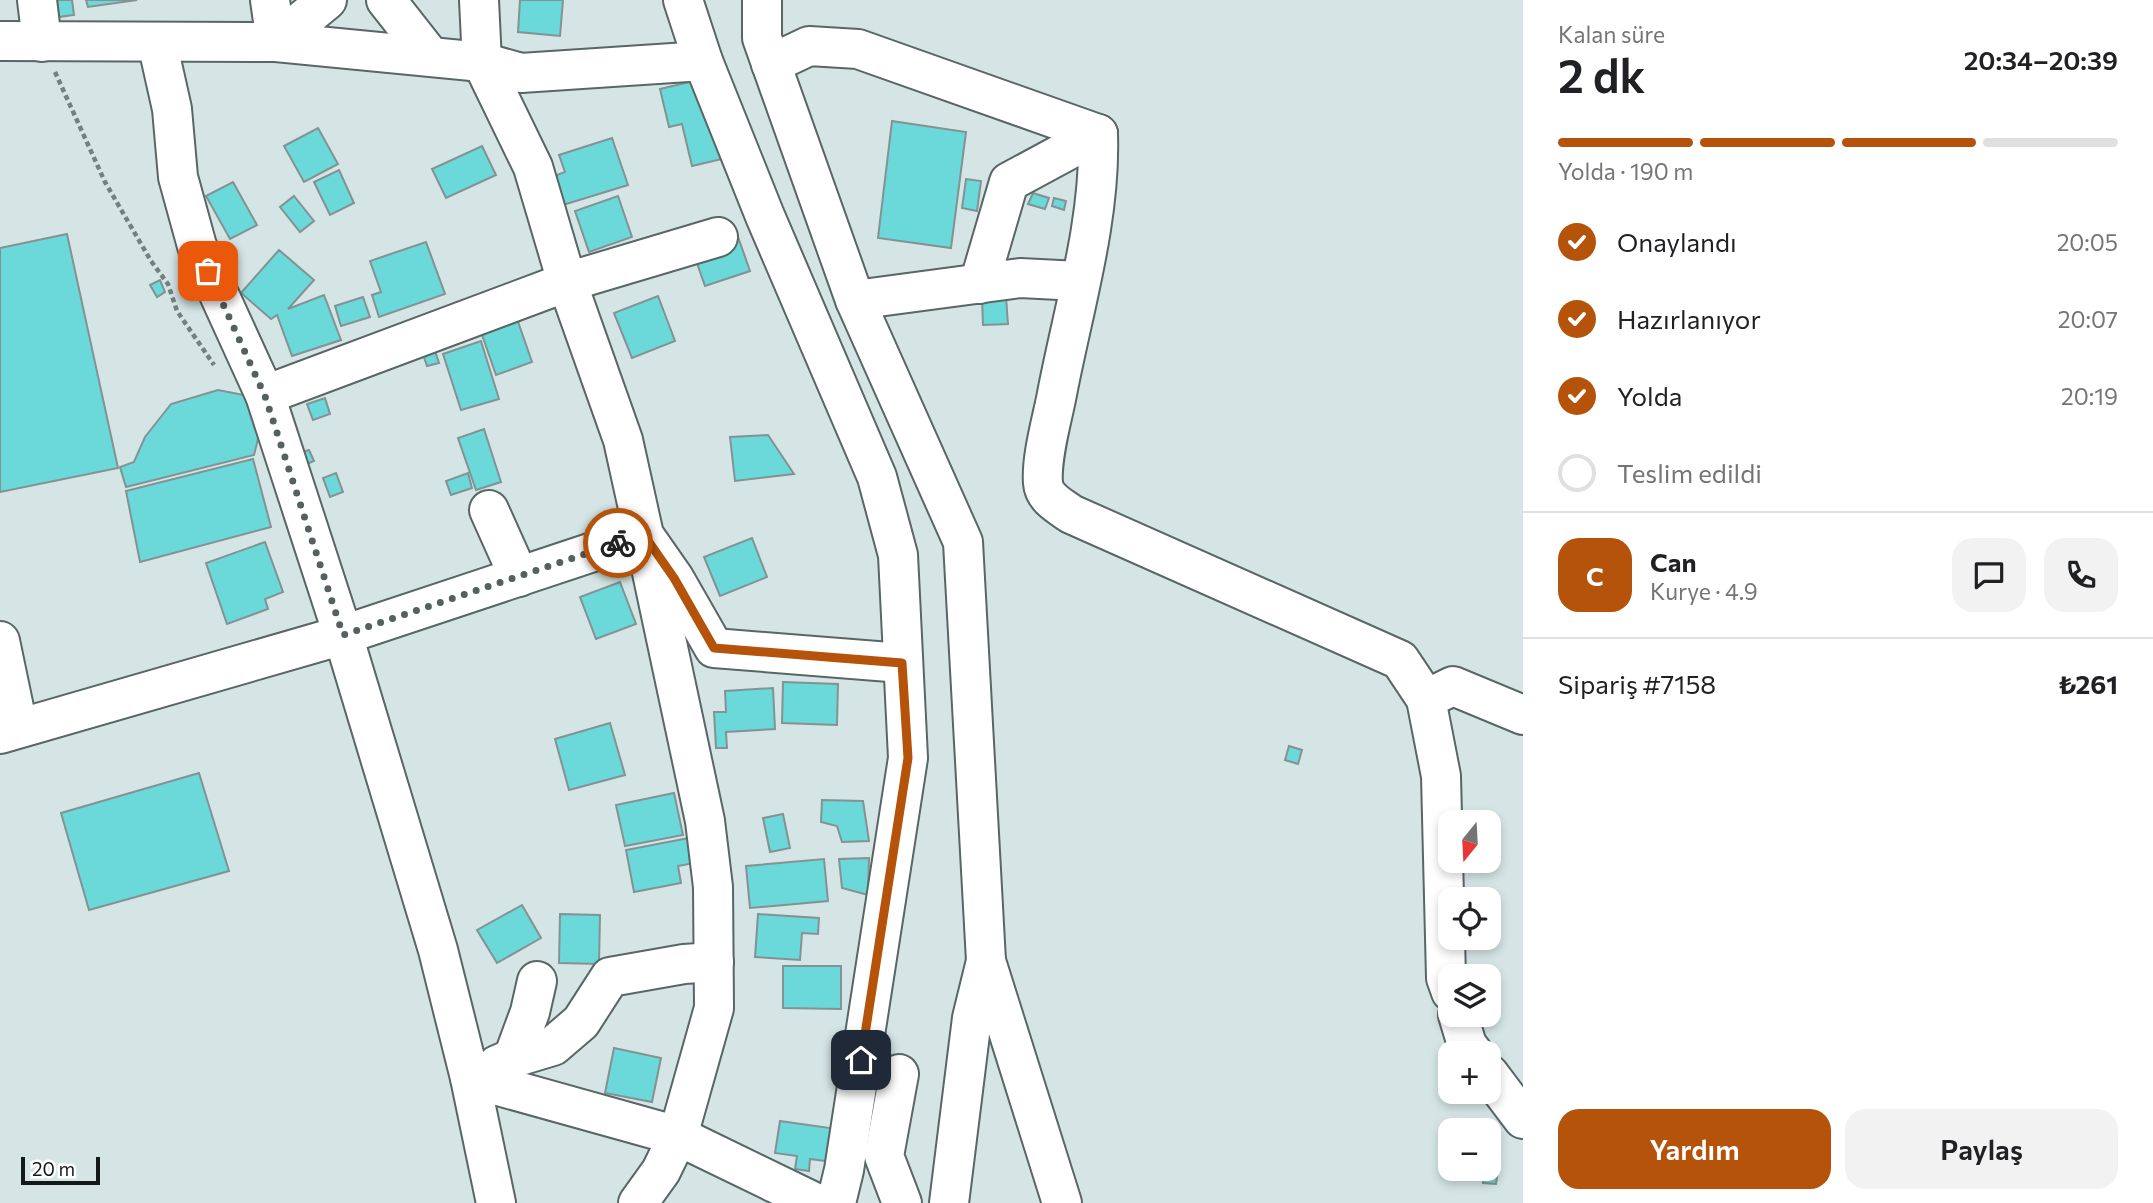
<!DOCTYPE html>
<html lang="tr">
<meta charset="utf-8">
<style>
body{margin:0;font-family:Commissioner,sans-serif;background:#f2f2f2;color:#202124;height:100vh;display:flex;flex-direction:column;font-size:26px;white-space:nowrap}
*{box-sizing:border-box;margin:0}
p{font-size:23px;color:#757577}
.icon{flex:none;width:38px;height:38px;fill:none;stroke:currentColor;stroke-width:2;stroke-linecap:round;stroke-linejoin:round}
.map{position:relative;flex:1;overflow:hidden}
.details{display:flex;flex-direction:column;background:#fff;width:630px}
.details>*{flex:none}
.needle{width:46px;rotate:198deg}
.tools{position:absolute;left:1438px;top:810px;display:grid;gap:14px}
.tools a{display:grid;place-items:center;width:63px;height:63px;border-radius:14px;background:#fff;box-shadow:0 4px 10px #0003;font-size:35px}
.scale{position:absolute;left:21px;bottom:18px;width:79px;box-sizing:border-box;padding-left:7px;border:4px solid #131919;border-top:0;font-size:19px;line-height:24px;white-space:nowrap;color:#131919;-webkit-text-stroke:5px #fff;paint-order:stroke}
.pin{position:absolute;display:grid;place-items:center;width:60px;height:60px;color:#fff;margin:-30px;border-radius:14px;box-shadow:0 4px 10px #0006}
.courier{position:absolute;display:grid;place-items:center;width:70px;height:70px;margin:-35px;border:5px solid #b45309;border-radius:50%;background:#fff;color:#222;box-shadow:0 2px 9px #0007}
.summary em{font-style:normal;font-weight:600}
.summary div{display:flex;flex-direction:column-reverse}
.summary{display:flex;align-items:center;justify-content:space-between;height:119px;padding:0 35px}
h1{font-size:46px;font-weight:600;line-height:52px}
.bar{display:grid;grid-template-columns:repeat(4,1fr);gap:10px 7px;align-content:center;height:84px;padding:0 35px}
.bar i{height:9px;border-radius:5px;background:#e0e0e0}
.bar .on{background:#b45309}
.bar p{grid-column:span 4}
.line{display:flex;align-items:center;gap:18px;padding:0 35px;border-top:2px solid #e0e0e0}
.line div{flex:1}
.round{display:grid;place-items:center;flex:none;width:74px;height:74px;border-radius:21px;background:#f2f2f2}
ol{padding:0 35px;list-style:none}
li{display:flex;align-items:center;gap:21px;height:77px}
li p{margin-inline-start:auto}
li .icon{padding:7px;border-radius:50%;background:#b45309;color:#fff;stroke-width:4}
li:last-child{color:#757577}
li i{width:38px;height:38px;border:4px solid #e0e0e0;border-radius:50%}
.cta{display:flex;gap:14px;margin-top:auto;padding:14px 35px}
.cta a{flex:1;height:80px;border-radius:21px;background:#b45309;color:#fff;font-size:28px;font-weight:600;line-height:80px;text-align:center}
.cta a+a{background:#f2f2f2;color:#202124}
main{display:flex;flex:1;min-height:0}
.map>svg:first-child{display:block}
</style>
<main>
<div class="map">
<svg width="1523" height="1203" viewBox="0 0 1523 1203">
<rect width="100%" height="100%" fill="#d5e5e5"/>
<g fill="#6bd9d9" stroke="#839292" stroke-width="2">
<polygon points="57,0 72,0 74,15 59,17"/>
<polygon points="86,0 137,0 88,7"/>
<polygon points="520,0 563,0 560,36 518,32"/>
<polygon points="706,78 726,158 692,166 682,124 669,127 660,89"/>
<polygon points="892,121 966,132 951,248 878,238"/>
<polygon points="318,128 338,164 304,182 284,146"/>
<polygon points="612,138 628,185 563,205 554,176 565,172 559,155"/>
<polygon points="482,146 496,175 446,198 432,169"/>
<polygon points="339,170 354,203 330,215 314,182"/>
<polygon points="966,179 981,181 977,211 962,208"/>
<polygon points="233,182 257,225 230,239 206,196"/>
<polygon points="1033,193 1049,198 1045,209 1028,204"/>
<polygon points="294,196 314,221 300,232 280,207"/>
<polygon points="618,196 632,237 589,252 575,211"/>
<polygon points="1054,198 1066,201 1064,210 1052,206"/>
<polygon points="67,234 118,468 0,492 0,248"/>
<polygon points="737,234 750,271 705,286 692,249"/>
<polygon points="426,242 445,294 379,317 372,295 381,292 370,261"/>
<polygon points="279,250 314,280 288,309 324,295 341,340 292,356 277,315 271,319 241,293"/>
<polygon points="160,280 165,292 157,297 150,285"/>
<polygon points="658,296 675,341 632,358 614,313"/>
<polygon points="363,297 370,317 341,326 335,306"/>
<polygon points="1006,297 1008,324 983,325 982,299"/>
<polygon points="515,313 532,362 496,375 479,326"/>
<polygon points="481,341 499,399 461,410 443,354"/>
<polygon points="433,345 439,363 427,366 421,349"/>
<polygon points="218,390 254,397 260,431 254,455 126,487 120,467 134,462 145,437 171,404"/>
<polygon points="325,398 330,414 313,420 307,404"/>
<polygon points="484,429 501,482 476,490 458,438"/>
<polygon points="768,435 794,474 735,481 730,437"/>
<polygon points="309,450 314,461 307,464 302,452"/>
<polygon points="253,459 271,527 140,562 126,491"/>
<polygon points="336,473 343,492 330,497 323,478"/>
<polygon points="468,473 472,488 451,495 446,481"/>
<polygon points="752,538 767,577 720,596 704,557"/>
<polygon points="265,542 283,592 265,599 268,609 227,624 206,563"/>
<polygon points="620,582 636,624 596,639 580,597"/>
<polygon points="783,682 838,684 837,725 782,723"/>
<polygon points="773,688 775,729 726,732 727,748 716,748 714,712 726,712 725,691"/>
<polygon points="610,723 625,775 569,790 555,739"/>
<polygon points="1289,746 1302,750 1298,764 1285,760"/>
<polygon points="199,773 229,871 89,910 61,813"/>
<polygon points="674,793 683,835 625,846 616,805"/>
<polygon points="822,800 863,801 869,841 842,842 837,826 821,822"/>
<polygon points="783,814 790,848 770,852 763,818"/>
<polygon points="689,838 694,863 678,866 681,883 634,892 626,850"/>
<polygon points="869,858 868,895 842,888 839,859"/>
<polygon points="824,859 828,901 750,908 746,866"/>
<polygon points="522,905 541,938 497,963 477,930"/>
<polygon points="560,914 600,915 599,964 559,963"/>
<polygon points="758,914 819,918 818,934 802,933 800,960 755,957"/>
<polygon points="783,966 841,966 841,1009 783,1008"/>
<polygon points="614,1048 661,1058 652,1102 605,1093"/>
<polygon points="780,1121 837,1129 832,1162 810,1159 809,1171 795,1169 797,1156 775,1153"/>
<polygon points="1489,1156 1500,1157 1496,1184 1483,1183 1485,1169 1489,1169"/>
</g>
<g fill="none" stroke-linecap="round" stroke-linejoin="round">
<g stroke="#586665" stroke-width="42">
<g id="minor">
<polyline points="37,0 42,42"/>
<polyline points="270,0 276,42"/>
<polyline points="386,0 430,56"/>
<polyline points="479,0 482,62 533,167 567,282 623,440 644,535 674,578 714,648 902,663"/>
<polyline points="683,0 703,61 765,216 877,477 898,555 908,758 844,1170 836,1203"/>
<polyline points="762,0 762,38 855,300 963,542 986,961 1062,1203"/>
<polyline points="0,41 276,42 482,62 521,73 703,61"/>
<polyline points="157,42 172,109 178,177 197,246 265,395 343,635 438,950 470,1078 496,1203"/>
<polyline points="276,42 327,0"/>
<polyline points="771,64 809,46 858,49 1098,134"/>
<path d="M1098,134C1101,222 1072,313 1056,399C1051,423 1041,459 1043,483C1044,498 1060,506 1071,514L1400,660L1426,699L1441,776L1446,978L1451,992"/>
<polyline points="979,284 1009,182 1098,134"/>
<polyline points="855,300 1020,278 1079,281"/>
<polyline points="265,395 567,282 718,237"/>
<polyline points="489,510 519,577"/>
<polyline points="0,641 18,727"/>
<polyline points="1426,699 1453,686 1523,715"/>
<polyline points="0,734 343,635 644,535 705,821 713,887 714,1008 678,1136 661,1171 638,1203"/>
<polyline points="1458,1015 1467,1045 1474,1054"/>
<polyline points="513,1058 553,1046 581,1022 610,977 684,964 714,962"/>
<polyline points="497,1065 513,1058 530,1012 537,981"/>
<polyline points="899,1074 884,1156 902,1203"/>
<polyline points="1489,1074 1523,1119"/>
<polyline points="470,1078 678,1136 816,1203"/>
<polyline points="949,1203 972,1018 986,961"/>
</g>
</g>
<polyline stroke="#747f7f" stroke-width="4.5" stroke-dasharray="5 3.5" stroke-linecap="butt" points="55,72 105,182 151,261 168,284 177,311 214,365"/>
<use href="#minor" stroke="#fff" stroke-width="38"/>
</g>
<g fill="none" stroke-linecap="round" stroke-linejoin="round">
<polyline stroke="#576060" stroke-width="7" stroke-dasharray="0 12.6" points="208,271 265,396 343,635 618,543"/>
<polyline stroke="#b45309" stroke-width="9" points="618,543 644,535 674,578 714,648 902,663 908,758 861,1060"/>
</g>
</svg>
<div class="tools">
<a><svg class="needle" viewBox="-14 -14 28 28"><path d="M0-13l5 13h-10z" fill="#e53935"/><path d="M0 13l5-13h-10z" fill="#757577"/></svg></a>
<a><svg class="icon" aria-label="locate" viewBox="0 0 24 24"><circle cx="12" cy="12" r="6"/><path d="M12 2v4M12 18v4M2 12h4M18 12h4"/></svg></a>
<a><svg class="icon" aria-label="layers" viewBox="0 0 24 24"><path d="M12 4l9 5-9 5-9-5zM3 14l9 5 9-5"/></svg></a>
<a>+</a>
<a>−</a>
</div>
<div class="scale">20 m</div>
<div class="pin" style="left:208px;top:271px;background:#ea580c"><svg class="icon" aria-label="bag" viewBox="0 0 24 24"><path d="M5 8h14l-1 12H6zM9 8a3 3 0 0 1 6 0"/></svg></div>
<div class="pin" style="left:861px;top:1060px;background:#1f2937"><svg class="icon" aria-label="home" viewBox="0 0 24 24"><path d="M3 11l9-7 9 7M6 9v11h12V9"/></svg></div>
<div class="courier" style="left:618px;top:543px"><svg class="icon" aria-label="bike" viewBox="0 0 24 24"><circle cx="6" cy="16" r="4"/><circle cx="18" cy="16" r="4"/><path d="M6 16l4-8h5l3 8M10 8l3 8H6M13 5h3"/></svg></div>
</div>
<section class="details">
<div class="summary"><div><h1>2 dk</h1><p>Kalan süre</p></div><em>20:34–20:39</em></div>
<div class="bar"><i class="on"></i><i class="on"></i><i class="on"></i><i></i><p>Yolda · 190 m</p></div>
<ol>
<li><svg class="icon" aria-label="check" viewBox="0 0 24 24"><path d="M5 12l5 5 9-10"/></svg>Onaylandı<p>20:05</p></li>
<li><svg class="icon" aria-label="check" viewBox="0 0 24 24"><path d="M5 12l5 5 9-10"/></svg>Hazırlanıyor<p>20:07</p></li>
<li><svg class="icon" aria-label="check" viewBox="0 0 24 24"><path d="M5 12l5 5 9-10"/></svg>Yolda<p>20:19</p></li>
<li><i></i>Teslim edildi</li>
</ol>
<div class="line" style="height:126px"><b class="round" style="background:#b45309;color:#fff">C</b><div><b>Can</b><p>Kurye · 4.9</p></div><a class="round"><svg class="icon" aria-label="chat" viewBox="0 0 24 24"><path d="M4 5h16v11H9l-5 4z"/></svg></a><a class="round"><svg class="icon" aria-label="phone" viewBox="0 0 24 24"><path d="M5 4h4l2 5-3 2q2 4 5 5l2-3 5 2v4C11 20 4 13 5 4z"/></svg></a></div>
<div class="line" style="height:91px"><div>Sipariş #7158</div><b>₺261</b></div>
<div class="cta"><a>Yardım</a><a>Paylaş</a></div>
</section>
</main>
